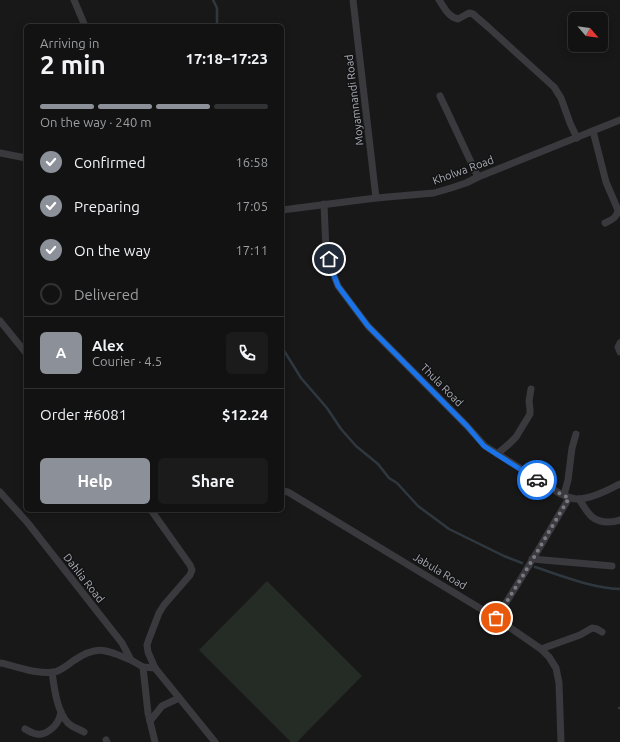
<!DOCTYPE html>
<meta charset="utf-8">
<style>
body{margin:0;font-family:Ubuntu,sans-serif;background:#1b1b1c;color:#f1f3f6;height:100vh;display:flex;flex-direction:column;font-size:15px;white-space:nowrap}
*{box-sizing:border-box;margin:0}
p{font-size:13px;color:#9c9ea0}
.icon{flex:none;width:22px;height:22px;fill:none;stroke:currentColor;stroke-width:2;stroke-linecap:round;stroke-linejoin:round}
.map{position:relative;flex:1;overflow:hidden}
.drawer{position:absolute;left:24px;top:24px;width:260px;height:488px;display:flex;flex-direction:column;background:#121213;border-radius:6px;box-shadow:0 2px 10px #0003,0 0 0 1px #313233}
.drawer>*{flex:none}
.needle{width:26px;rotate:118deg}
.controls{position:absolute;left:568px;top:12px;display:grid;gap:8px}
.controls a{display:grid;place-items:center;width:40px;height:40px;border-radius:6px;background:#121213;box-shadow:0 2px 10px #0003,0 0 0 1px #313233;font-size:20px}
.pin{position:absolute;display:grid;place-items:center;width:34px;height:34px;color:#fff;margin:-17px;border:2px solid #fff;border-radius:50%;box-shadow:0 1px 4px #0007}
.courier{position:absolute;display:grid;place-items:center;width:40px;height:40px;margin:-20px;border:3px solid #1a73e8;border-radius:50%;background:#fff;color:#222;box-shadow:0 1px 5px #0007}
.overview em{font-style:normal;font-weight:700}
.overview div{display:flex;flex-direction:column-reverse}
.overview{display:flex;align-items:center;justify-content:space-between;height:68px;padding:0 16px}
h1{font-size:26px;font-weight:700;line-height:30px}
.bar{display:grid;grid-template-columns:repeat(4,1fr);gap:6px 4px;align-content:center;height:48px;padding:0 16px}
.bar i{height:5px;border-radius:3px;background:#313233}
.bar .active{background:#8c9099}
.bar p{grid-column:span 4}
.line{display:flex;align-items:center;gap:10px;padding:0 16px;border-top:1px solid #313233}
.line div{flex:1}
.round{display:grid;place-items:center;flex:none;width:42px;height:42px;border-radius:6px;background:#1b1b1c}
ol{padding:0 16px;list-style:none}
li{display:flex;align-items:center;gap:12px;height:44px}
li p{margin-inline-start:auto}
li .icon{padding:4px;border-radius:50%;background:#8c9099;color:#fff;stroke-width:4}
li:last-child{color:#9c9ea0}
li i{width:22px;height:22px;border:2px solid #313233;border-radius:50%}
.action{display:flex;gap:8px;margin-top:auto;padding:8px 16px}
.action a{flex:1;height:46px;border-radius:6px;background:#8c9099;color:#fff;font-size:16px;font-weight:700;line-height:46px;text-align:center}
.action a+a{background:#1b1b1c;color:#f1f3f6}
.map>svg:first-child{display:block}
</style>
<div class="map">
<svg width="620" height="742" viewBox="0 0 620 742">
<rect width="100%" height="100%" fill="#181819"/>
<polygon fill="#242c25" points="267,581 362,676 297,742 291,742 199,650"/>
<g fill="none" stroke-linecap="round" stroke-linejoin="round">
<g stroke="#30383f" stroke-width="2.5">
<polyline points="213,0 217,8 217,26"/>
<polyline points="282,345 283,349 301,378 327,408 341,429 356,446 378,464 389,478 397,483 418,506 449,529 504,556 522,563"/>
<path d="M535,567C562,576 592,588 620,589"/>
<polyline points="619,708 620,708"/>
</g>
<g stroke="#39393e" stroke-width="7">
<polyline points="74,0 85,26"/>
<polyline points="353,0 376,198"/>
<path d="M439,0C444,7 448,17 458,19L469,13L473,14L488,27L554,87L561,98L570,123L577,138"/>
<polyline points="440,96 478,177"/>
<path d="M593,131L606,182L618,210C617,218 611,220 605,223"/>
<polyline points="0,153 26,158"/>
<path d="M324,204L326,250L331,268L338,286L368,326L467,426L485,446L559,493C565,496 571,499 577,499C592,499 607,490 620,484"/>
<polyline points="282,210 376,198 434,193 451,188 466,183 478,177 620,120"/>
<polyline points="0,321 26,353"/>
<polyline points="620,343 618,347 620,352"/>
<polyline points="497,454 509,444 516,437 527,419 530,414 530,409 529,401 531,389"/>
<polyline points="282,491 288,492 496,618 541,649 549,657 556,668 559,683 561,742"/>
<polyline points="0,492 27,522 122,643 131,660 143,667 155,668"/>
<polyline points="564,495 568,480 572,448 576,434"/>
<path d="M579,499C587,511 591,522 608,522C613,522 615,522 620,520"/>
<polyline points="151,510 190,565 192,570 190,575 164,605 159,613 149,639 147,645 148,652 155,668 215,742"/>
<polyline points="532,559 612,566"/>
<path d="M496,618C522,579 545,538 569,498"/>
<polyline points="541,649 580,635 592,628 597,629 602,632"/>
<path d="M0,663C17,666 37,675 55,672C61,670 68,665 73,661C98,644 106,650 131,660"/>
<polyline points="143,667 148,713 155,742"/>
<path d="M52,672C54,687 57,712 68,723C72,727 79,729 84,732"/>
<polyline points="150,721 162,706 179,698"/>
<path d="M25,729C29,731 33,734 37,734C45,736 55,727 58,721C60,718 60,715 61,712"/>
<polyline points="106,740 107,742"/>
</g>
</g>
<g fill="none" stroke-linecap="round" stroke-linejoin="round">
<path stroke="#787a80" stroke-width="4" stroke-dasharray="0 7.2" d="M496,618C522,579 545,538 569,498L559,493L537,480"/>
<polyline stroke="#1a73e8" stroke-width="5" points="329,259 331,268 338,286 368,326 467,426 484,446 537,480"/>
</g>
<g text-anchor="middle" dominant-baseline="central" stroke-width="3" stroke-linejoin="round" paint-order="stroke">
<g font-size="11" fill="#abaeb8" stroke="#131314">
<text transform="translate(354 100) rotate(-97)">Moyamnandi Road</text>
<text transform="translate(463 170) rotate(-20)">Kholwa Road</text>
<text transform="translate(442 385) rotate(45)">Thula Road</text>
<text transform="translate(440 571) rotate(31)">Jabula Road</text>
<text transform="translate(84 578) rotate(52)">Dahlia Road</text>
</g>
</g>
</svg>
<div class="controls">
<a><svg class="needle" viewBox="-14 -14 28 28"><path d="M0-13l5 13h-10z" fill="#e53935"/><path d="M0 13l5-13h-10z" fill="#9c9ea0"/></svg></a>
</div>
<div class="pin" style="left:496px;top:618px;background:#ea580c"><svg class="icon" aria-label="bag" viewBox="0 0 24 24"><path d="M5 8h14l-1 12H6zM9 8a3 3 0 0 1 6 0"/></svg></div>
<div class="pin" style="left:329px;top:259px;background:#1f2937"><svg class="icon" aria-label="home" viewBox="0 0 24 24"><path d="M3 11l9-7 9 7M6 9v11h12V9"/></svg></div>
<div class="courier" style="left:537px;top:480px"><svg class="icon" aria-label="car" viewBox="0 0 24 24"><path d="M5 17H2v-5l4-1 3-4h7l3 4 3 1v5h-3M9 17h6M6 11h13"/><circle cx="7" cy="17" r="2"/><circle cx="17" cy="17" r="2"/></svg></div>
<section class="drawer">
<div class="overview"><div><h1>2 min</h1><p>Arriving in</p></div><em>17:18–17:23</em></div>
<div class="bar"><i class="active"></i><i class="active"></i><i class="active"></i><i></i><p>On the way · 240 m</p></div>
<ol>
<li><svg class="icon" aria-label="check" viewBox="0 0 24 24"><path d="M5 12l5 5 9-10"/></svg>Confirmed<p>16:58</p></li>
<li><svg class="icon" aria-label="check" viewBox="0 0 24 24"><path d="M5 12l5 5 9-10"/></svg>Preparing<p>17:05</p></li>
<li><svg class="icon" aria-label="check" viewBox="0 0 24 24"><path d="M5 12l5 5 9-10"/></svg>On the way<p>17:11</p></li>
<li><i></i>Delivered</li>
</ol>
<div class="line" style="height:72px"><b class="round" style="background:#8c9099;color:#fff">A</b><div><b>Alex</b><p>Courier · 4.5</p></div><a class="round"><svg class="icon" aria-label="phone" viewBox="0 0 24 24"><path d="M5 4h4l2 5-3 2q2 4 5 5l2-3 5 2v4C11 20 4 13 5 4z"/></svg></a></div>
<div class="line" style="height:52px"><div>Order #6081</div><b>$12.24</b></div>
<div class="action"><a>Help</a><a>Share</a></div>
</section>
</div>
